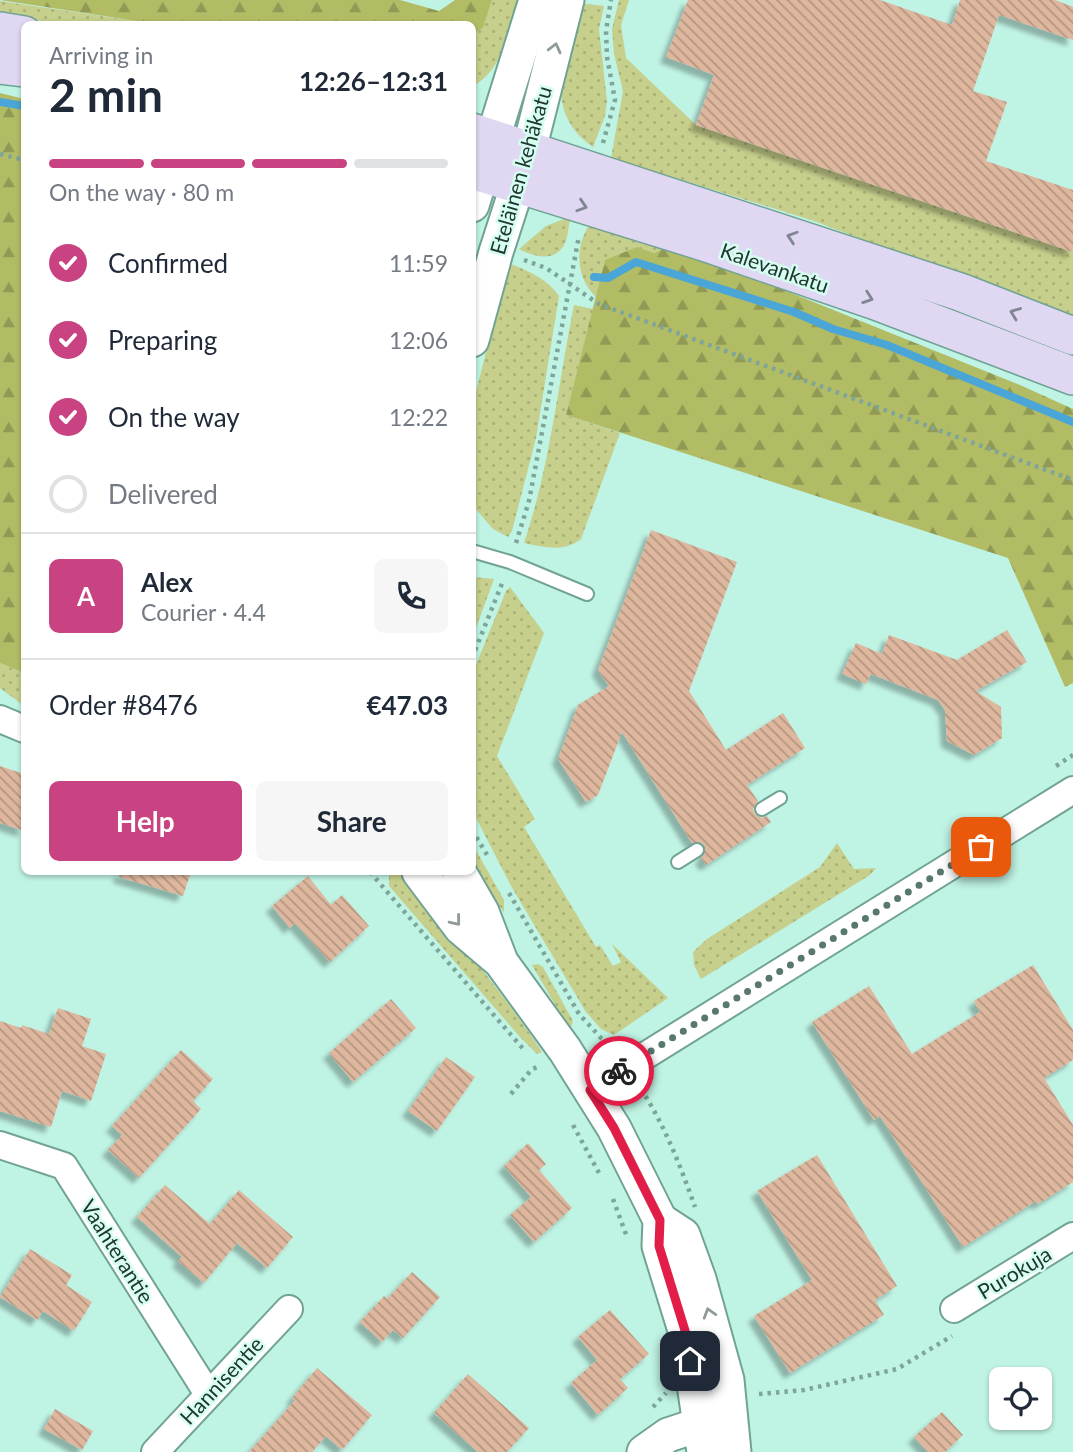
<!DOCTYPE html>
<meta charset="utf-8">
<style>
body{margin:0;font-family:Lato,sans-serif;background:#f6f6f7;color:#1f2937;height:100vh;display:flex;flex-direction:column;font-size:26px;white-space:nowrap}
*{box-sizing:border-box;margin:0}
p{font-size:23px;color:#747a83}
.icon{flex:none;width:38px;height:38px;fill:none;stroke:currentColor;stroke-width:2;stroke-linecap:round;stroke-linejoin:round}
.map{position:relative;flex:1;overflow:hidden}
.panel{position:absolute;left:21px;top:21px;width:455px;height:854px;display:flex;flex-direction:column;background:#fff;border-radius:10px;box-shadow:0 2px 5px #0004}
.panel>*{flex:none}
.controls{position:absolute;left:989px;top:1367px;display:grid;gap:14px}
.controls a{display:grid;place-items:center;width:63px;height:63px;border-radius:10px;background:#fff;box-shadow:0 2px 5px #0004;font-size:35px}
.pin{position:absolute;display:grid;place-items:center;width:60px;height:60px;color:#fff;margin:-30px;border-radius:14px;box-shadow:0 4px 10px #0006}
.courier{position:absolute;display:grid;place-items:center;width:70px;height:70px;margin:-35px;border:5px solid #e11d48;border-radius:50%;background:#fff;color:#222;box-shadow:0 2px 9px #0007}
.headline em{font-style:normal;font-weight:700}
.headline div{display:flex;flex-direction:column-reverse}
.headline{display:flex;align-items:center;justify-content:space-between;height:119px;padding:0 28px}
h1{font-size:46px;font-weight:700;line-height:52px}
.bar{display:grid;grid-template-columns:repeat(4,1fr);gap:10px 7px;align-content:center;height:84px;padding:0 28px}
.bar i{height:9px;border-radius:5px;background:#e0e1e3}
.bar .on{background:#c94383}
.bar p{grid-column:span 4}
.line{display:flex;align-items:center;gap:18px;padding:0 28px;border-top:2px solid #e0e1e3}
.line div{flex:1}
.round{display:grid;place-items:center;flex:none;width:74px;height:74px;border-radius:10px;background:#f6f6f7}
ol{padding:0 28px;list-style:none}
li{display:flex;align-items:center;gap:21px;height:77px}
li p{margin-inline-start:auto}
li .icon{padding:7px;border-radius:50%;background:#c94383;color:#fff;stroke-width:4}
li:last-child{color:#747a83}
li i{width:38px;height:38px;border:4px solid #e0e1e3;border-radius:50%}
.action{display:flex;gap:14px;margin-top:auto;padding:14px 28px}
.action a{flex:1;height:80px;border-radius:10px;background:#c94383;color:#fff;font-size:28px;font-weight:700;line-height:80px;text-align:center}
.action a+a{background:#f6f6f7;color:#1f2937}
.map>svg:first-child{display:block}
</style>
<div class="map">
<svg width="1073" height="1452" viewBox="0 0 1073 1452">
<defs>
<pattern id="grass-dots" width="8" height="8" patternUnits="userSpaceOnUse" patternTransform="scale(1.75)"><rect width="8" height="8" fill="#c6cf8b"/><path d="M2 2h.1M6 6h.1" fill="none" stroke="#aab278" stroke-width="1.8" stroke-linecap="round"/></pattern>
<pattern id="forest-firs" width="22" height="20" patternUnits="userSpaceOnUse" patternTransform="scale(1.75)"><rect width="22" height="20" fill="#b2bc65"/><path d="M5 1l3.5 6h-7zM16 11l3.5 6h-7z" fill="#909a54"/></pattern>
<pattern id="building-back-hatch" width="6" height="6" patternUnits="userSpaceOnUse" patternTransform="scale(1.75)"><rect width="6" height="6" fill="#deb79e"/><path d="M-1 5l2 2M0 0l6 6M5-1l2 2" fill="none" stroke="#b49681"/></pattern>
<filter id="shadow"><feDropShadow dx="-6" dy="6" stdDeviation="2" flood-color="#0004"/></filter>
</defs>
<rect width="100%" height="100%" fill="#bff3e4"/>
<g fill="url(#grass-dots)">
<path d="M492,0H521C510,30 502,71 473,86V34L483,28Z"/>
<polygon points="619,0 629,0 621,25 626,58 696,125 1073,252 1073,320 814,221 611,158 623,91 614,54 612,29"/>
<polygon points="0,1 156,24 60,24 0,14"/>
<path d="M578,3L604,6L599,29L607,101L605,116L593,147C540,110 566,55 578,3Z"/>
<path d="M564,219H570C568,228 568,241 562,248C552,262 532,256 519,249L546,226Z"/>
<path d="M590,224L672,245L654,253L605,260L596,297C576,278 574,247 590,224Z"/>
<path d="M511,264C531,272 547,279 559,296L536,438L512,531L508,537L493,529L473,506V404L502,288Z"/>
<path d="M574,305L593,309L566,415L620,433L581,539C563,553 545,547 524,543C550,467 558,384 574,305Z"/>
<polygon points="473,577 494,579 473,636 472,577"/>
<polygon points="510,587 544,633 497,756 535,819 524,827 596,947 600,945 613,966 621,962 612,944 668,998 614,1035 601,1029 586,1012 511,886 473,812 473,672 506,591"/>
<polygon points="0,663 24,673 24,706 0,688"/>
<polygon points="837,843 854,869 876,868 870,875 701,979 694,965 693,952 707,939 820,867"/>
<polygon points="473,845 504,900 504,912 472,872"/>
<path d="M389,872H407C451,933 501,989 542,1052L537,1054L520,1037L389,886Z"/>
<polygon points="538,964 543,967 573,1021 570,1030 532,965"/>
</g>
<g fill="url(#forest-firs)">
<polygon points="0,0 400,0 439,11 455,0 492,0 483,28 473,34 472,24 156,24"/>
<polygon points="0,93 24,99 24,673 0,663"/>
<polygon points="672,245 1020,385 1073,409 1073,683 1065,687 1008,558 566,415 605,260 637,247 654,253"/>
</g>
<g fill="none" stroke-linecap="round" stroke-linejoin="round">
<g stroke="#4aa6d6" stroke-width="8">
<polyline points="0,102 24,106"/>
<polyline points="594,277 608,278 636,262 652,267 794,312 833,329 887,345 1073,422"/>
</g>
</g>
<g fill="url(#building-back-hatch)" filter="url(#shadow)">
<polygon points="688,0 880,0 952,25 960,0 1055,0 1073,7 1073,40 999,15 973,91 1007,102 986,161 1073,190 1073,252 696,125 714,75 666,57"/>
<polygon points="651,530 737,562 689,691 726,750 783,713 805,748 747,785 758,801 753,809 755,814 762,818 767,816 771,822 706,865 701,858 705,853 705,846 700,842 692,843 622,732 598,795 586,802 558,759 578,705 609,686 598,670"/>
<polygon points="1007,630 1027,662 976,691 1001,707 1002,738 974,755 947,741 945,710 938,700 871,674 866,684 842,674 856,643 882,654 889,635 957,660"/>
<polygon points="0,766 24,774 24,831 0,823"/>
<polygon points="120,872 191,872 183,896 119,877"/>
<polygon points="308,876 331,905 342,895 369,926 330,962 295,923 290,928 272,906"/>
<polygon points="1033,965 1073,1030 1073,1060 1044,1078 1073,1125 1073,1182 1038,1204 1036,1201 963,1247 880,1116 874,1120 812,1022 869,986 912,1054 980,1012 974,1001"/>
<polygon points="391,999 416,1028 353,1082 329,1053"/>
<polygon points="58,1008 91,1019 82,1046 106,1054 91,1101 62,1091 51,1127 0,1111 0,1021 21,1028 22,1025 49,1034"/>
<polygon points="181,1050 213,1079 193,1101 201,1109 139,1178 108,1150 122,1135 112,1126"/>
<polygon points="446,1057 475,1077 437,1131 408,1111"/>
<polygon points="528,1143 546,1164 539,1170 572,1208 534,1242 510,1215 531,1197 504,1166"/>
<polygon points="817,1155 897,1286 875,1300 884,1315 790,1373 754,1316 812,1280 757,1191"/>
<polygon points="165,1185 210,1224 239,1190 293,1237 267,1268 237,1243 204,1283 178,1261 182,1257 137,1217"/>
<polygon points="30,1249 72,1275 66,1285 92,1302 74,1331 43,1311 37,1320 0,1297"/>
<polygon points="412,1272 440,1297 403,1338 393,1330 382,1342 360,1322 384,1296 387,1299"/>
<polygon points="610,1310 649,1354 620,1379 628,1388 598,1415 571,1383 597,1360 578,1337"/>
<polygon points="317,1368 372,1415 342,1450 326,1436 312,1452 249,1452 295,1400 292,1398"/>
<polygon points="468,1374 529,1428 507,1452 478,1452 434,1413"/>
<polygon points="55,1409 93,1431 82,1450 44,1429"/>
<polygon points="942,1412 963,1435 945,1452 928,1452 914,1437"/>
</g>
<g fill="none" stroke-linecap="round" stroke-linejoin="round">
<g stroke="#71a394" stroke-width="16">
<g id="service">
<polyline points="472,551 510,562 587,594"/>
<polyline points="762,809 780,798"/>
<polyline points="678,862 697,850"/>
</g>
</g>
<g stroke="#71a394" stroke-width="30">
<g id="minor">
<polyline points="0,719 24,729"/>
<polyline points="590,1090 1073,790"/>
<polyline points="0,1145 64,1166 208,1394"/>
<polyline points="954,1309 1073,1236"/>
<polyline points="155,1452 289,1309"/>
</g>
</g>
<g stroke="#71a394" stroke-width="37">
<g id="tertiary">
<polyline points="472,205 536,0"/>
<polyline points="472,340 496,252 529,150 567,0"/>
<polyline points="419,872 461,928 501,962 565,1050 614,1128 660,1220 659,1246 687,1337 704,1452"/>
<polyline points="459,872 482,912 500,959"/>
<polyline points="660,1220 683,1235 699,1279 727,1380 734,1452"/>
<polyline points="644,1452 668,1435 698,1425 721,1428"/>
</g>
</g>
<g stroke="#71a394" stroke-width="40">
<g id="secondary">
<polyline points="0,31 24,35"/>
<polyline points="0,65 24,68"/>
<polyline points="472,132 960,292 1073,336"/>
<polyline points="472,170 704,242 876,301 1073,376"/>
</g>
</g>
<g stroke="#7ea599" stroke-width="4.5" stroke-dasharray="3.5 5" stroke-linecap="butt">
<polyline points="603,143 615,100 607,57 606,31 611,0"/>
<polyline points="0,154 24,160"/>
<polyline points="524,260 546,268 599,304 1073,480"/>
<polyline points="516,543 529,501 579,236"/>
<polyline points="472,658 503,581"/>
<polyline points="1056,766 1073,755"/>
<polyline points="472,830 489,858"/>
<polyline points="370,872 525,1051"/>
<polyline points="509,893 579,1014 601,1038 614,1046"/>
<path d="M641,1089C665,1126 680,1165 695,1207"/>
<polyline points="511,1094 532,1069 540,1066"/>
<polyline points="573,1125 599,1173"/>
<polyline points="613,1199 627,1237"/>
<polyline points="759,1394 804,1390 897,1369 952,1336"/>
<polyline points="653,1407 666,1393"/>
</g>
<use href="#service" stroke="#fff" stroke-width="12"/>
<use href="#minor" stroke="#fff" stroke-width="26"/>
<use href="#tertiary" stroke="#fff" stroke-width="33"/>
<use href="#secondary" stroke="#e0d8f3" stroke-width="37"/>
</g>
<defs><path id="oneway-chevron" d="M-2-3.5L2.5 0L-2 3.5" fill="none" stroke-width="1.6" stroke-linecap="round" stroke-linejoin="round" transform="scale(1.75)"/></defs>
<g stroke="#909a98">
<use href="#oneway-chevron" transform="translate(555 48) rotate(-76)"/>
<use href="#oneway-chevron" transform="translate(456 921) rotate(51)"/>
<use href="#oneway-chevron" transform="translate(709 1313) rotate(-107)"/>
</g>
<g stroke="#808792">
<use href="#oneway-chevron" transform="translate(582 206) rotate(18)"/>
<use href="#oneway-chevron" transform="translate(792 237) rotate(-162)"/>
<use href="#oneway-chevron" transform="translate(868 298) rotate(19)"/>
<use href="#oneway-chevron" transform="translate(1015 313) rotate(-159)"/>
</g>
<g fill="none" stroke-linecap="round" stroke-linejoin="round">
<polyline stroke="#58786f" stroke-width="7" stroke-dasharray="0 12.6" points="619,1071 981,847"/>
<polyline stroke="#e11d48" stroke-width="9" points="619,1071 590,1090 614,1128 660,1220 659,1246 687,1337 690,1361"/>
</g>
<g text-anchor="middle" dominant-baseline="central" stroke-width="5" stroke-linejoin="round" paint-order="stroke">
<g font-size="21" fill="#213630" stroke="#d5fef1">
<text transform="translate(520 170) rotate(-74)">Eteläinen kehäkatu</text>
<text transform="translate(775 267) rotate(19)">Kalevankatu</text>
<text transform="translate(118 1251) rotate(58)">Vaahterantie</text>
<text transform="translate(1014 1272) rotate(-31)">Purokuja</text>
<text transform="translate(221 1380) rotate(-47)">Hannisentie</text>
</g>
</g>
</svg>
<div class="controls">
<a><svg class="icon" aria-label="locate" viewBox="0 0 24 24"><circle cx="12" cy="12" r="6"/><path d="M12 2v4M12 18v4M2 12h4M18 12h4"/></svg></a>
</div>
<div class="pin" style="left:981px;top:847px;background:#ea580c"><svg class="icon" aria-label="bag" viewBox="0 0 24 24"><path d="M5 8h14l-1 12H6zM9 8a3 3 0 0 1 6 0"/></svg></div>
<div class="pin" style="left:690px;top:1361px;background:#1f2937"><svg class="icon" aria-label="home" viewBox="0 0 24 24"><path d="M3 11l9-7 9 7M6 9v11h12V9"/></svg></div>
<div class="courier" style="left:619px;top:1071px"><svg class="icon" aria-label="bike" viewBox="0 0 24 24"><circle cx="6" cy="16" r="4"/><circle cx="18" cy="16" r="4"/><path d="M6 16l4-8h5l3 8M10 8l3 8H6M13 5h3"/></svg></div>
<section class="panel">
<div class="headline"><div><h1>2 min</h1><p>Arriving in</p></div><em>12:26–12:31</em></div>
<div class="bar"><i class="on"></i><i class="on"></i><i class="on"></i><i></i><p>On the way · 80 m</p></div>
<ol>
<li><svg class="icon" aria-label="check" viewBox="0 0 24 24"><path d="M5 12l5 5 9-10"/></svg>Confirmed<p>11:59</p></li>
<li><svg class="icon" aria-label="check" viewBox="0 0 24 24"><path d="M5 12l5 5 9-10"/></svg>Preparing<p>12:06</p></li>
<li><svg class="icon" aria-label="check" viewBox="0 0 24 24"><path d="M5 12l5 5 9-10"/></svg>On the way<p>12:22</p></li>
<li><i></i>Delivered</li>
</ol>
<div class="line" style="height:126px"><b class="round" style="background:#c94383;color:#fff">A</b><div><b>Alex</b><p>Courier · 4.4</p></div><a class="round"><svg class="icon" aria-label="phone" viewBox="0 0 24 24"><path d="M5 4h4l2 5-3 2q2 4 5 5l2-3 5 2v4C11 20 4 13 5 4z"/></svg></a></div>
<div class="line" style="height:91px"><div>Order #8476</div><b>€47.03</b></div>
<div class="action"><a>Help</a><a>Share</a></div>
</section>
</div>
